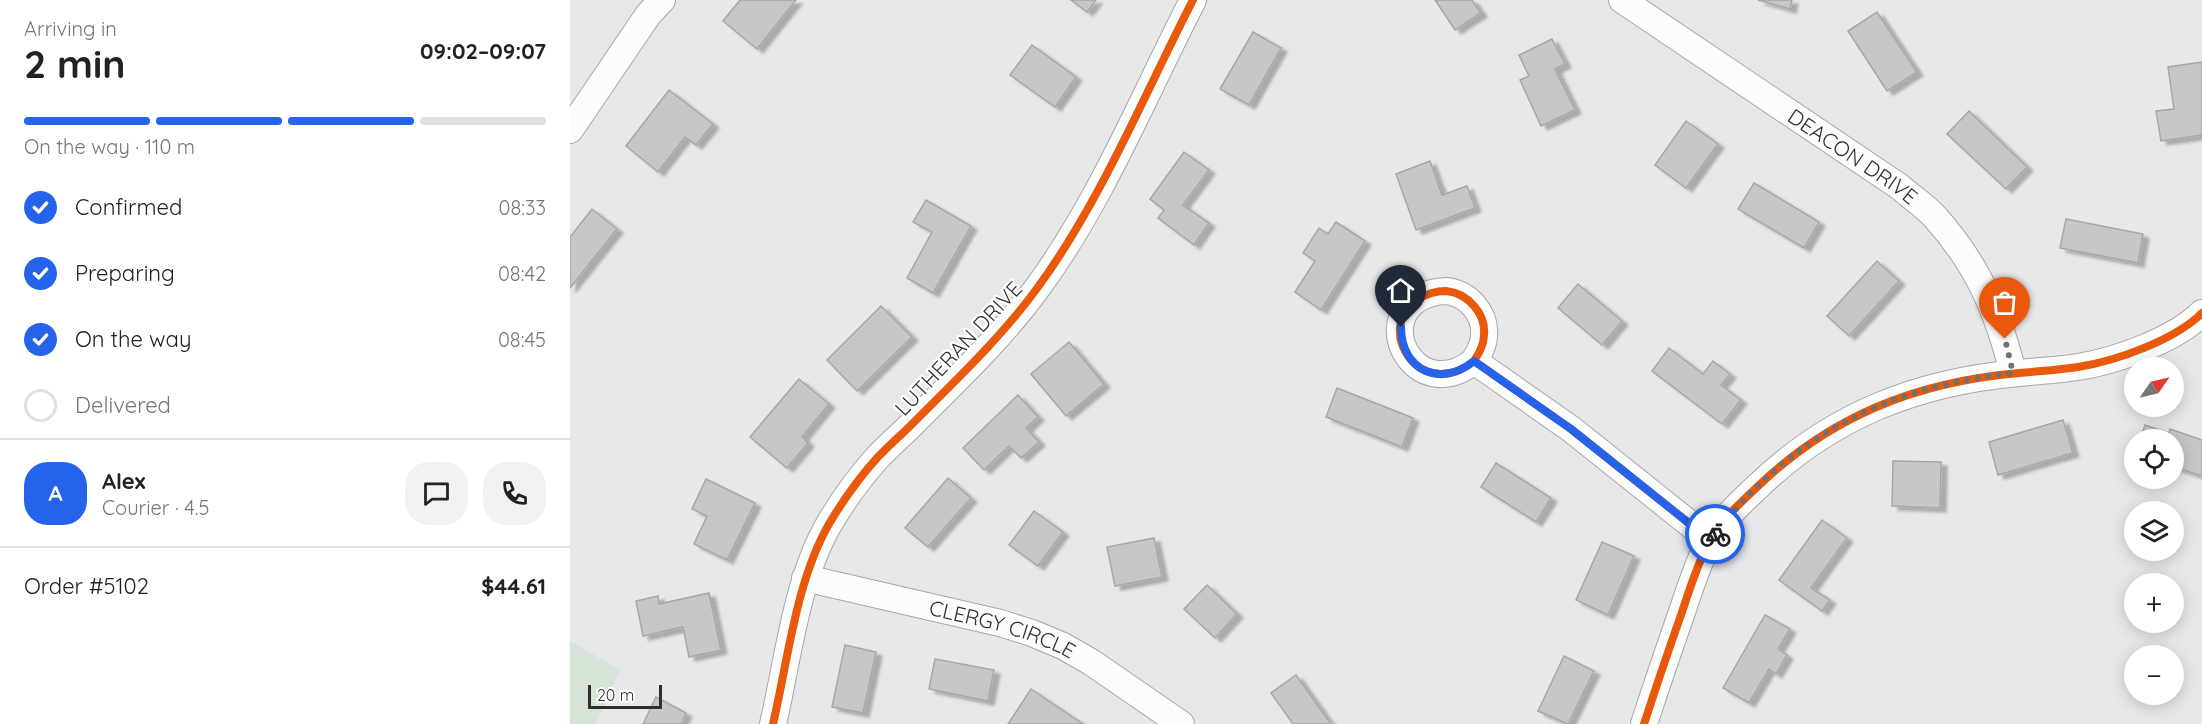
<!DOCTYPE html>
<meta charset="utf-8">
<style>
body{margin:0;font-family:Quicksand,sans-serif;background:#f2f2f2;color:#222;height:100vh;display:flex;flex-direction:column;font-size:22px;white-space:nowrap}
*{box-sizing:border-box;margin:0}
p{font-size:20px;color:#767676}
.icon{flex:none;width:33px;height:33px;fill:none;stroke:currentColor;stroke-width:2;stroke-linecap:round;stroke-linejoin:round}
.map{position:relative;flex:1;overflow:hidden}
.panel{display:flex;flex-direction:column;background:#fff;width:570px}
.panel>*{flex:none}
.needle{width:39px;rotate:56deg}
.controls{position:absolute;left:1554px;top:357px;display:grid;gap:12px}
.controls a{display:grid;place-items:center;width:60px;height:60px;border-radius:50%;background:#fff;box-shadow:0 3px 15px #0003;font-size:30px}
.scale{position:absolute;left:18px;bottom:15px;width:74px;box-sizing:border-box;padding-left:6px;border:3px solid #2f2f30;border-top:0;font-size:16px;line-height:21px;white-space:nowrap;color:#2f2f30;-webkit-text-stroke:4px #fff;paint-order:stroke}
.pin{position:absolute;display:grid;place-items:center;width:51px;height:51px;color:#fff;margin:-62px -26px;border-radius:50% 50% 50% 0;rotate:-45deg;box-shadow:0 0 6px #0007}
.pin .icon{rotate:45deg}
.courier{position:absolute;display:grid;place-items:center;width:60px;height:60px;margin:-30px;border:4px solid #2563eb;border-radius:50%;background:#fff;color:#222;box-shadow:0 2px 8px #0007}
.headline em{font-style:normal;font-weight:700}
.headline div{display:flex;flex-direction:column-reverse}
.headline{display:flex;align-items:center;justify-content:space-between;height:102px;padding:0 24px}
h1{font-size:39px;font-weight:700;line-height:45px}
.bar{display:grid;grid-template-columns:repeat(4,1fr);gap:9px 6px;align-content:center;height:72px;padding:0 24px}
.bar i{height:8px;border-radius:4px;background:#e0e0e0}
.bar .active{background:#2563eb}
.bar p{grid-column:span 4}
.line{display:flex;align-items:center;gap:15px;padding:0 24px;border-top:2px solid #e0e0e0}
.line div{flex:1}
.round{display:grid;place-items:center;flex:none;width:63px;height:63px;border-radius:24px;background:#f2f2f2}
ol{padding:0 24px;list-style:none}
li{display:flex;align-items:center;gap:18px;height:66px}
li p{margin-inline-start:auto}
li .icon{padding:6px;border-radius:50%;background:#2563eb;color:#fff;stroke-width:4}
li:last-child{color:#767676}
li i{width:33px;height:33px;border:3px solid #e0e0e0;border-radius:50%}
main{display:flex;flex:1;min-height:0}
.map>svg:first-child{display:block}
</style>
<main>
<section class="panel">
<div class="headline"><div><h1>2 min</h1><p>Arriving in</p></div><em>09:02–09:07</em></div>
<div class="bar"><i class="active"></i><i class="active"></i><i class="active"></i><i></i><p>On the way · 110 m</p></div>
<ol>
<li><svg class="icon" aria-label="check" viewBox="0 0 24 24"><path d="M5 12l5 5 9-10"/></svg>Confirmed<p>08:33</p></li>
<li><svg class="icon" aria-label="check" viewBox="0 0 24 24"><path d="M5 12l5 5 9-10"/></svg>Preparing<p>08:42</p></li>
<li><svg class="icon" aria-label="check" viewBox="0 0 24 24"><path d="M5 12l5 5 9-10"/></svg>On the way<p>08:45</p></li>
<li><i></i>Delivered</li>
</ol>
<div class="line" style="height:108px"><b class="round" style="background:#2563eb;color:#fff">A</b><div><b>Alex</b><p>Courier · 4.5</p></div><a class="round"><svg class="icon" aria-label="chat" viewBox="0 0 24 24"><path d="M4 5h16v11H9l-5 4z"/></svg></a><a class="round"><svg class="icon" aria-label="phone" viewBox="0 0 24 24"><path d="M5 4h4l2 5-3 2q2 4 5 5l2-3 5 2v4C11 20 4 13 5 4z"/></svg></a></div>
<div class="line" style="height:78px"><div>Order #5102</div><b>$44.61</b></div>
</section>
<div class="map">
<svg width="1632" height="724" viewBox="0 0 1632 724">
<defs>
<filter id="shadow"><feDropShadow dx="6" dy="4" stdDeviation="1.5" flood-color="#0004"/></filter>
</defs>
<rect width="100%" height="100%" fill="#e7e8e9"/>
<polygon fill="#d5e4d7" points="0,641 50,670 26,724 0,724"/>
<g fill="#c7c7c7" stroke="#a7a7a7" stroke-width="1.5" filter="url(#shadow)">
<polygon points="170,0 226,0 187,49 153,21"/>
<polygon points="501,0 526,0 517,12"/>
<polygon points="865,0 902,0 911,13 885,30"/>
<polygon points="1188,0 1222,0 1220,9"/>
<polygon points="1307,12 1347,72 1317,91 1278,31"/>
<polygon points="683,32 711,48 679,105 650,89"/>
<polygon points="982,39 995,64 985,69 1005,110 971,126 950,80 959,76 949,55"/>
<polygon points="462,45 506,77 485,107 440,75"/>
<polygon points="1632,62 1632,135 1591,141 1586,111 1604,109 1598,67"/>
<polygon points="99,90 143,124 126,145 115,137 88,172 56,146"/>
<polygon points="1399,111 1457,167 1436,189 1377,134"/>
<polygon points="1116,121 1148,144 1116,188 1085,165"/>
<polygon points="614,152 639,170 613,205 639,223 624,245 588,218 594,210 580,199"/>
<polygon points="860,161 872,195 897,186 905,208 846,230 826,174"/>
<polygon points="1184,183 1249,222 1234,248 1168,209"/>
<polygon points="356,200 401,226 363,293 337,278 362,232 343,222"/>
<polygon points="22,209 47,229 0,288 0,237"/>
<polygon points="1496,219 1573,234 1568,263 1490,248"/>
<polygon points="766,222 795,241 751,310 725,292 745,261 733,253 749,228 758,234"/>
<polygon points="1307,261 1329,281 1279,336 1257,316"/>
<polygon points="1008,284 1052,321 1032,345 988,308"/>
<polygon points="311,306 342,337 287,391 257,360"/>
<polygon points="499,342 534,384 496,416 461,374"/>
<polygon points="1099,348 1133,374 1143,361 1160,374 1151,385 1171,400 1152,424 1082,371"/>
<polygon points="229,379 259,404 232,437 238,443 217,468 180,437"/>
<polygon points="767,388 843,418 832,447 756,417"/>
<polygon points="448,395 468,417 456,428 469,442 451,458 439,446 414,470 393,448"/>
<polygon points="1493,420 1503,453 1428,475 1419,442"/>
<polygon points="1575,425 1599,433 1600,429 1632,440 1632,476 1604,467 1604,440 1570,440"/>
<polygon points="1323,461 1371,462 1370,508 1322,506"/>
<polygon points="926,463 981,498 966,522 911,487"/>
<polygon points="378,478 401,498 358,547 335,528"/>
<polygon points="136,479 185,503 157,560 124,544 137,516 122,509"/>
<polygon points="464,511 493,532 468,566 439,545"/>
<polygon points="1252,520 1277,538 1241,588 1260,600 1252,611 1209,580"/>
<polygon points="584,538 592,577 545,586 537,547"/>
<polygon points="1032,542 1064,556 1038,615 1006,600"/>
<polygon points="637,585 667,614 645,638 614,609"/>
<polygon points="139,593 151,650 119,657 113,627 73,636 66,601 88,596 89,604"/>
<polygon points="1195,615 1220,629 1208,649 1217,655 1206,674 1199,669 1179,703 1153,688"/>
<polygon points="275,645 306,652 293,713 262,707"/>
<polygon points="994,656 1024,671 998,724 968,711"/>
<polygon points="365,659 424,670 418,701 359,689"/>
<polygon points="726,675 761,724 723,724 701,693"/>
<polygon points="461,689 513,724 438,724"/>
<polygon points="86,697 116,713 111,724 73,724"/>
</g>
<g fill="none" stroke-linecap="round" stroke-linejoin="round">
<g stroke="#a7a7a8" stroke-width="28">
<g id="minor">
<path id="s1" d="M1052,0L1330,187C1341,197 1355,206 1365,217C1408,265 1428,312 1443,373"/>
<polyline points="0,130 78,15 92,0"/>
<path d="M904,361C851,404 804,330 846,300C856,294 865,291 876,291C898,293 916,314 914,335C914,345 909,353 904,361L1001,429L1140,540"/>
<path id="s2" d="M235,578L430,623L462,633L493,646L521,662L611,724"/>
<path d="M203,724C218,660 226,581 259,524C272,502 289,478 307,458C320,444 336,431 349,417C390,376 434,334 468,287C531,201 574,95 623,0"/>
<path d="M1074,724C1086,687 1099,649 1112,612C1120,588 1128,562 1140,540C1151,521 1169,504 1185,489C1260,416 1346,382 1449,373C1469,371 1489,370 1508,367C1546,361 1605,340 1632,313"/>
</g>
</g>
<use href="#minor" stroke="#fbfcfc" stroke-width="26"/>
<g stroke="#fff" stroke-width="11">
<g id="cycleway">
<path d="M904,361C851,404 804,330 846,300C856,294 865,291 876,291C898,293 916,314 914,335C914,345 909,353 904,361L1001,429L1140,540"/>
<path d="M203,724C218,660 226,581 259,524C272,502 289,478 307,458C320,444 336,431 349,417C390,376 434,334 468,287C531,201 574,95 623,0"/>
<path d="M1074,724C1086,687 1099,649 1112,612C1120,588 1128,562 1140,540C1151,521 1169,504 1185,489C1260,416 1346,382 1449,373C1469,371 1489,370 1508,367C1546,361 1605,340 1632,313"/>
</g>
</g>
<use href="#cycleway" stroke="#e8590c" stroke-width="8"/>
</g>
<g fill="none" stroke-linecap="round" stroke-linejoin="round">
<path stroke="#6f7071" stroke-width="6" stroke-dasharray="0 10.8" d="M1145,534C1223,434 1317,387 1443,373L1435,339"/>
<path stroke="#2563eb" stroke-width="8" d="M831,327C831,371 871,388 904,361L1001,429L1140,540L1145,534"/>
</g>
<g text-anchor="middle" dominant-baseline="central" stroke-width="4.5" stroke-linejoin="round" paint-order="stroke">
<g font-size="21" fill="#2f2f30" stroke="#fff">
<text stroke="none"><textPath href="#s1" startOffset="279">DEACON DRIVE</textPath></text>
<text transform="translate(388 348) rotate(-47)">LUTHERAN DRIVE</text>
<text stroke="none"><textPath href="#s2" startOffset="204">CLERGY CIRCLE</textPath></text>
</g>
</g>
</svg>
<div class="controls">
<a><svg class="needle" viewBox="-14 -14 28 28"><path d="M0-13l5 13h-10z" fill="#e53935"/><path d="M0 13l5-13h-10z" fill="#767676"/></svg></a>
<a><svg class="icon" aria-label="locate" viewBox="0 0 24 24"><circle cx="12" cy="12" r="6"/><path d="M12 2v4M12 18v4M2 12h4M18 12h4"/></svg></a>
<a><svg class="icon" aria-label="layers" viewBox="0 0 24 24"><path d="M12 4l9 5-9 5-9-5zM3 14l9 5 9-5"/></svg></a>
<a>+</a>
<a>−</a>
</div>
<div class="scale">20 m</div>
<div class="pin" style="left:1435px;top:339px;background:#ea580c"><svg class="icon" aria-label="bag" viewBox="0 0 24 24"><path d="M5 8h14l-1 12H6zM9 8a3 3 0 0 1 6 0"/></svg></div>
<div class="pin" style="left:831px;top:327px;background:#1f2937"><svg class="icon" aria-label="home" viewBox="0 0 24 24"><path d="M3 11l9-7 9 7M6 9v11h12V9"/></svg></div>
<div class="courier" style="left:1145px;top:534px"><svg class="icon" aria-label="bike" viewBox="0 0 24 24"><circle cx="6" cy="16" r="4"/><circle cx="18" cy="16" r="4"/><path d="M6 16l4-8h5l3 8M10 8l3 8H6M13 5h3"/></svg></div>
</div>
</main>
